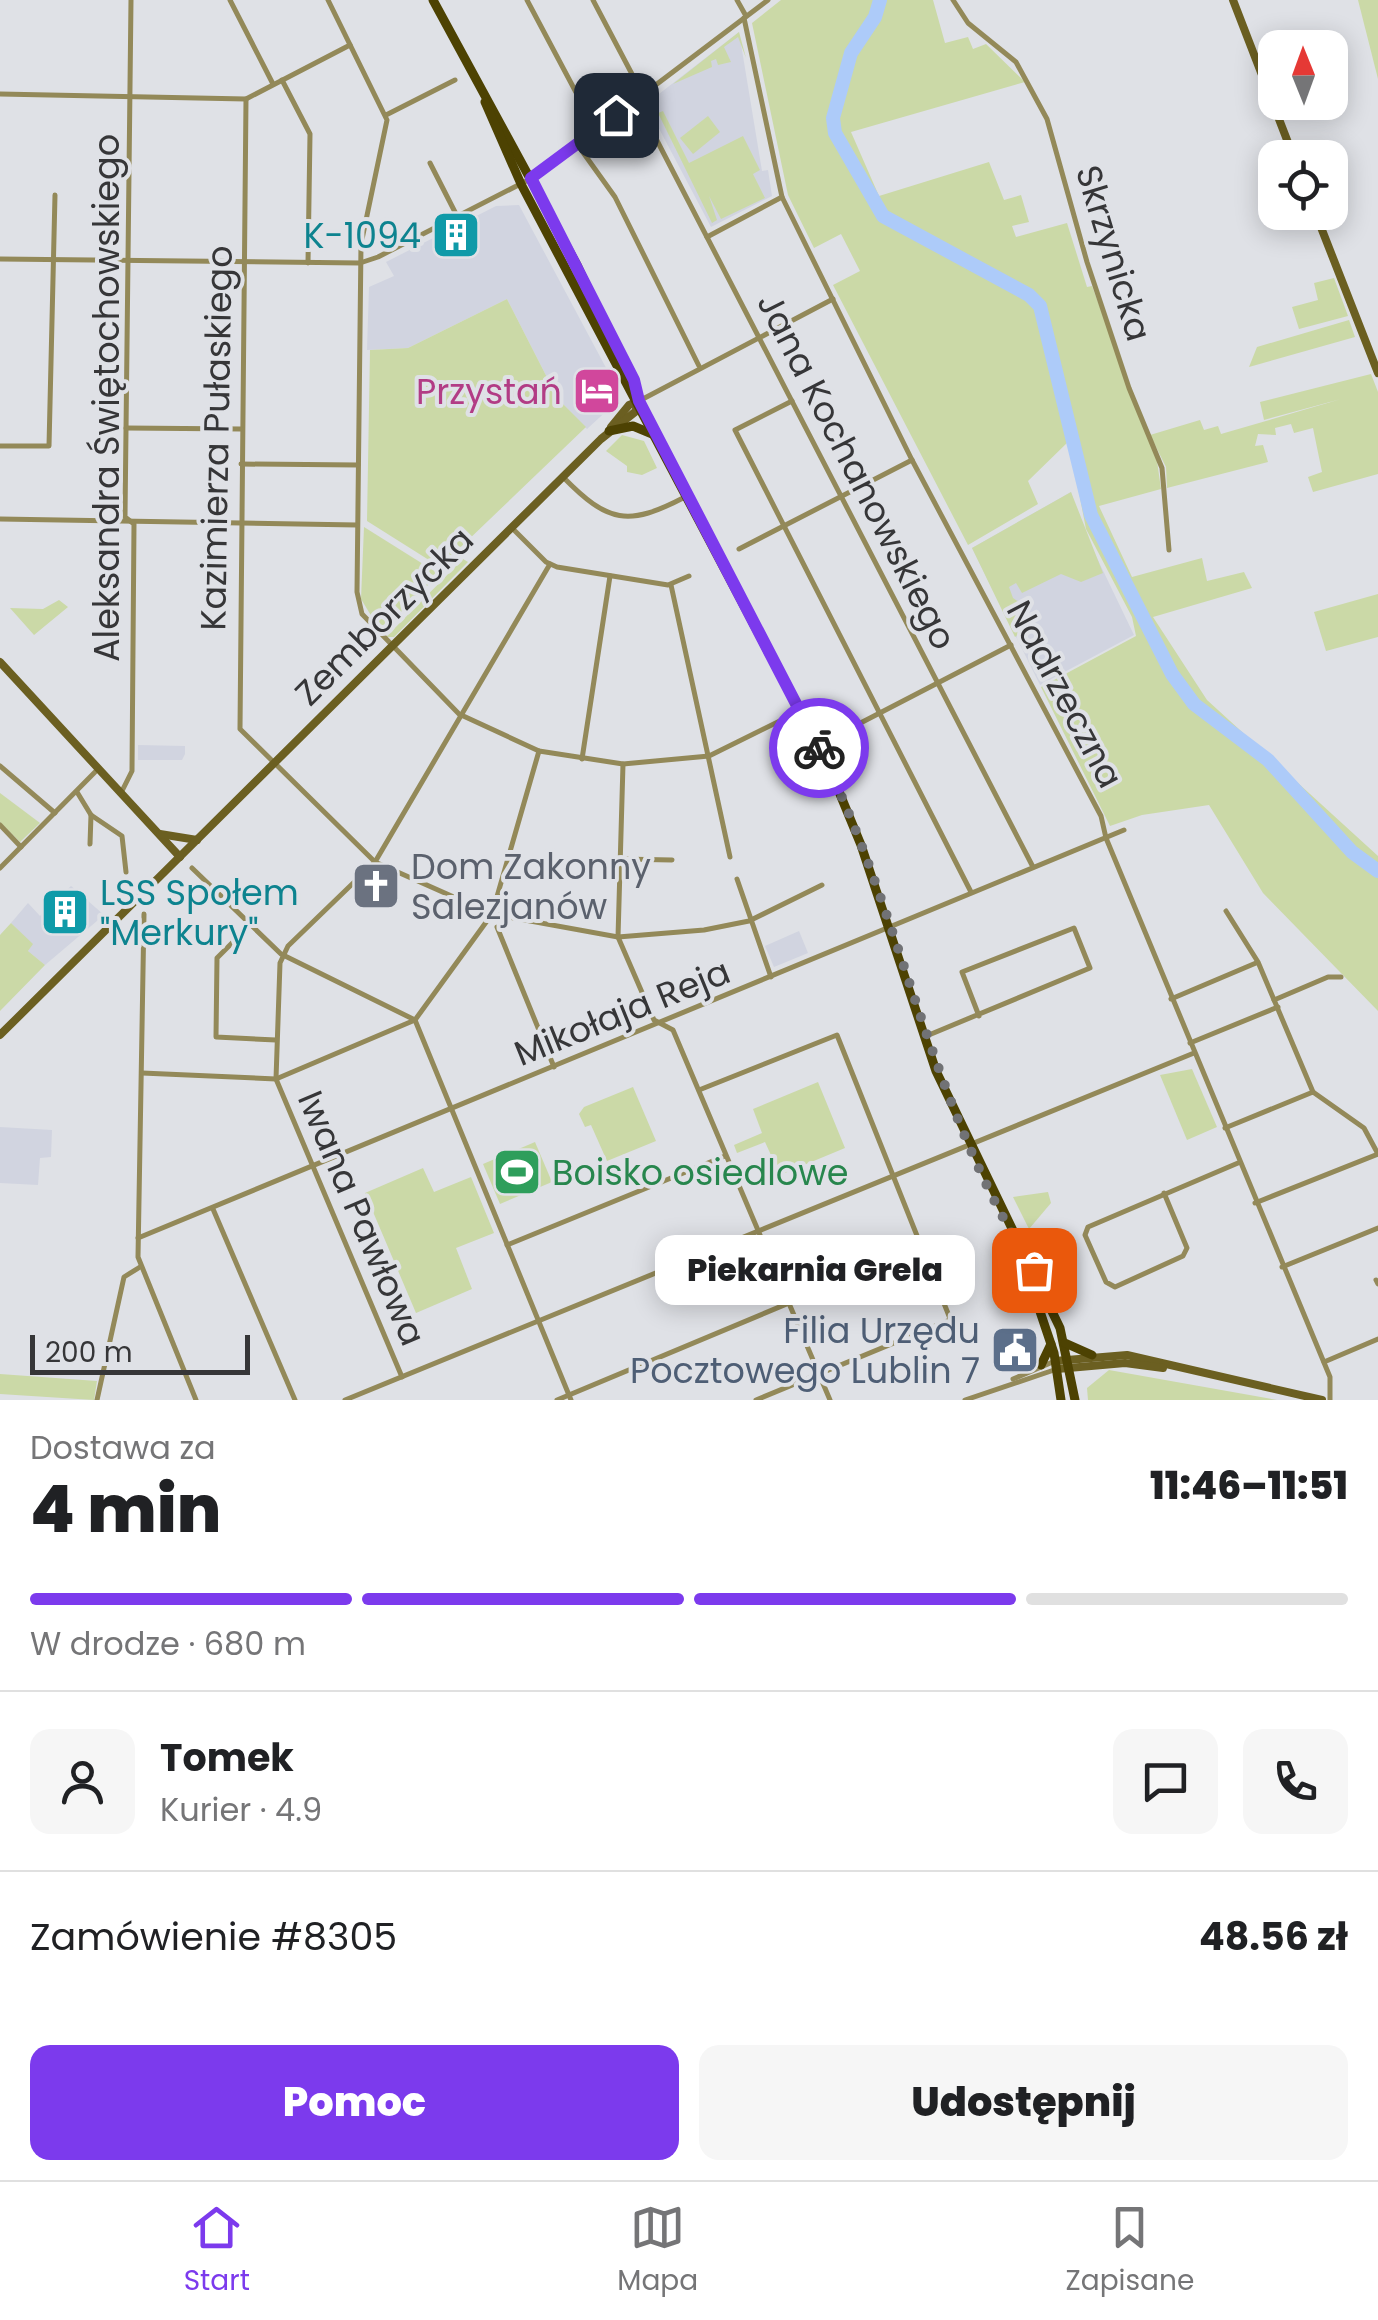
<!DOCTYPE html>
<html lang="pl">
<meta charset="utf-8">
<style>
body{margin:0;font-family:Poppins,sans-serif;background:#f6f6f6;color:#202124;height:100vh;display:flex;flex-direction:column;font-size:38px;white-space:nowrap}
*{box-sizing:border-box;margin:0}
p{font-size:32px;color:#757577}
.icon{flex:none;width:55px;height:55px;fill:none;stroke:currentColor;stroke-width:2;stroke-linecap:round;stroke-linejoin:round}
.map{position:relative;height:1400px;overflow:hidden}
.drawer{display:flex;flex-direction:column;background:#fff;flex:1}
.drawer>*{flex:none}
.needle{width:65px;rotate:359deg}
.fabs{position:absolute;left:1258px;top:30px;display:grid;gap:20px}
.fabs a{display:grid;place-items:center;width:90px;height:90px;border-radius:20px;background:#fff;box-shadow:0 5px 25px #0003;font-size:50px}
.scale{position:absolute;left:30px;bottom:25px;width:220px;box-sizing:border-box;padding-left:10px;border:5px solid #363638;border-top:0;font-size:28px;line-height:35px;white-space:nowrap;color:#363638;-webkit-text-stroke:8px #dfe1e6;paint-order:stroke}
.pin{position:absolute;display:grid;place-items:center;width:85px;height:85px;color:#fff;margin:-42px;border-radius:20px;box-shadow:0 5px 15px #0006}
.courier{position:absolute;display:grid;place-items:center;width:100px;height:100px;margin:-50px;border:8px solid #7c3aed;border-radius:50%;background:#fff;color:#222;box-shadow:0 2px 12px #0007}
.bubble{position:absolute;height:70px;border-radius:20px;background:#fff;box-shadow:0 5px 25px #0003;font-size:32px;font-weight:800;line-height:70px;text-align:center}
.head em{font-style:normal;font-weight:800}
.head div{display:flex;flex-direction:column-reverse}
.head{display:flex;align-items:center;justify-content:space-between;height:170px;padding:0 30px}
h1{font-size:65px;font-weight:800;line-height:75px}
.bar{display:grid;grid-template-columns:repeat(4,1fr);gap:15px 10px;align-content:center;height:120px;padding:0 30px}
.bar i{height:12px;border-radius:8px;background:#e0e0e0}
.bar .selected{background:#7c3aed}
.bar p{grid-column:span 4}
.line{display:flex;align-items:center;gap:25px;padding:0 30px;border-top:2px solid #e0e0e0}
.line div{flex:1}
.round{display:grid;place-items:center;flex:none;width:105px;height:105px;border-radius:20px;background:#f6f6f6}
.action{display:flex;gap:20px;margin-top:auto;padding:20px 30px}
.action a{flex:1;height:115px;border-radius:20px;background:#7c3aed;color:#fff;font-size:40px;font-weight:800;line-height:115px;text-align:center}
.action a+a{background:#f6f6f6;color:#202124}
.tab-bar{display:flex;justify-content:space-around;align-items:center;height:140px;border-top:2px solid #e0e0e0;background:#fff;font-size:28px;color:#757577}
.tab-bar a{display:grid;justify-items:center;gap:5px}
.tab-bar .selected{color:#7c3aed}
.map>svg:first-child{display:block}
</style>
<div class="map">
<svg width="1378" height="1400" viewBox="0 0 1378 1400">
<rect width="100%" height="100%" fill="#dfe1e6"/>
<g fill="#d1d4e0">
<polygon points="739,32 762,171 768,170 772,196 711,227 646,104"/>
<polygon points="519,205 612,379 612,406 587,429 558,399 507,299 408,348 367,350 369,287 394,276 386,262 496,206"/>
<polygon points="1071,492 1083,529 1134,635 1040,685 972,548"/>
<polygon points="138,745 185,746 185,754 182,760 138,760"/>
<polygon points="71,886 104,915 45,965 28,951 32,944 11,923 28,903 40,916"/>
<polygon points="799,931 808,953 774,967 765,946"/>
<polygon points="0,1127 52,1130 51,1157 40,1158 38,1185 0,1183"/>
</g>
<g fill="#cbd9a7">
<polygon points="781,0 933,0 945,43 968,37 973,49 986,44 1025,82 851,132 879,196 989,162 1004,200 1021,195 1029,222 1012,226 1016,237 1067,223 1087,287 1092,286 1157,461 1161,489 1099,506 1132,577 1202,558 1207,581 1244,572 1252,588 1153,617 1207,700 1378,856 1378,1011 1263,893 1209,805 1142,815 1110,826 1041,687 1136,636 1132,617 1086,529 1069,441 1028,481 1038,504 968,545 833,285 860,271 841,234 814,248 788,195 752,23"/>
<polygon points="1358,0 1378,0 1378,79"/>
<polygon points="739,32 746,58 738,37 724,47 731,62 718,65 716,59 711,61 712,67 673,84"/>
<polygon points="663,111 689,163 743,136 760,170 753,174 765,198 721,219 709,196 717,220 712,223 658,113"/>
<polygon points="708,116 720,132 693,154 680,138"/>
<polygon points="1334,278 1348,316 1299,329 1292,307 1318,300 1314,283"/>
<polygon points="507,299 558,399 586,427 440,567 367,521 370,350 408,348"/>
<polygon points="1349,320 1355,337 1249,367 1257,347"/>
<polygon points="1371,374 1378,392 1378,474 1313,492 1308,477 1322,472 1313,428 1294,433 1291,424 1275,428 1276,435 1258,434 1255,446 1263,445 1268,462 1167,488 1166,467 1150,435 1200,420 1204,430 1218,426 1221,434 1341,399 1264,420 1260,402"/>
<polygon points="622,435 644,441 657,468 642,475 627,472 627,466 606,451"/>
<polygon points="1071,492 1103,573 1081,582 1061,574 1022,593 1016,583 1009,587 1013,598 1026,607 1026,629 1015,637 972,548"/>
<polygon points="364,527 439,574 381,632 361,599"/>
<polygon points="463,559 468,562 394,637 386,637"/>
<polygon points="1378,594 1378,637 1326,651 1314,612"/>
<polygon points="59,600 68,607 34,635 10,608 43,609"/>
<polygon points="0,793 40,823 20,842 0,822"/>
<polygon points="11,923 33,944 28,951 45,965 0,1011 0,935"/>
<polygon points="1192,1069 1217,1127 1187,1140 1160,1075"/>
<polygon points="818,1082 845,1148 780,1175 765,1142 737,1153 734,1145 762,1133 753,1109"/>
<polygon points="633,1087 656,1141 607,1161 591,1125 585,1127 579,1114 584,1107"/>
<polygon points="535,1142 552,1182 500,1204 483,1164"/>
<polygon points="423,1168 434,1192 471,1177 494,1233 456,1248 472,1289 416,1313 365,1193"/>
<polygon points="1048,1192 1051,1203 1029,1229 1013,1197"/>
<polygon points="1109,1370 1277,1400 1088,1400 1087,1388"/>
<polygon points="0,1374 97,1381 94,1400 0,1394"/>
</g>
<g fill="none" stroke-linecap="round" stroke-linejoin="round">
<polyline stroke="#adcbf9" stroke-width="14" points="880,0 875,17 851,53 833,118 835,133 883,216 1029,295 1040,306 1091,515 1172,674 1194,704 1268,760 1352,852 1378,871"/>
<g stroke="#938959" stroke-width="5">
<polyline points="230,0 273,84"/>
<polyline points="328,0 387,120 361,244 357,592 362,614 459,714 539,751 623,764 709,756 800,711"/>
<polyline points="527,0 596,130"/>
<polyline points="593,0 643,95"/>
<polyline points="737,0 746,16"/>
<polyline points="953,0 968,23 1016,62 1047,119 1087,262 1129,388 1162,468 1169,550"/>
<polyline points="744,18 782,197 912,460 1101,816 1106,838 1330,1377 1330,1400"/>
<polyline points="282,80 310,134 308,263"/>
<polyline points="0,94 246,99 350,45"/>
<polyline points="246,99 240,729 375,862 492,914 618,937 704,930 749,921 822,885"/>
<polyline points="636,100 1033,867"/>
<polyline points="386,115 455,80"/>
<polyline points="577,144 615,197 699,366"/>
<polyline points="430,163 457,216"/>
<polyline points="707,237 782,197"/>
<polyline points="0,259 360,263 378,257 534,177 768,0"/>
<polyline points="639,401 833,299"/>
<polyline points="792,401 735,430 971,892"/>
<polyline points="126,428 241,429"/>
<polyline points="0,446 49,446 55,195"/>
<polyline points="241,464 358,465"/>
<path d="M563,477C608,523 628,527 685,497"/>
<polyline points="0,519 357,525"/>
<polyline points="512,528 546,562 557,567 668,585 689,576"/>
<polyline points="739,549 912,460"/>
<polyline points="671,585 730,857"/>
<polyline points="818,745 1011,645"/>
<polyline points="582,759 610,576"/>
<polyline points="623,764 618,937 654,1020 673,1030 830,1400"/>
<polyline points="0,766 55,813"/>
<polyline points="77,792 91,815 122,836 126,872"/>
<polyline points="121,793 132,771 134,524 125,517 131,0"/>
<polyline points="0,825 21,847"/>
<polyline points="90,844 91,815"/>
<polyline points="620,859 672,860"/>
<polyline points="0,868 98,769"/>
<polyline points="192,868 281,954 415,1020 571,1400"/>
<polyline points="737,879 771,977"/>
<polyline points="1226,911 1258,962 1313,1092"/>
<polyline points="144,914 138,1257 196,1400"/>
<polyline points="250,925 217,958 216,1037 276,1040"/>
<polyline points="497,927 554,1067"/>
<polyline points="1171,999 1256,963"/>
<polyline points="1274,1000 1328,977 1341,977"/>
<polyline points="924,1037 1090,968 1074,928 962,972 979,1016"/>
<polyline points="1190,1043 1278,1007"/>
<polyline points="142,1073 276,1079 415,1020 492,914 539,751"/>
<polyline points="699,1090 837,1035 957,1336"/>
<polyline points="1225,1128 1313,1092 1364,1128 1378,1154"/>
<polyline points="1164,1193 1187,1248 1183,1256 1115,1287 1106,1282 1085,1235 1088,1227 1238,1163"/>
<polyline points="1255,1203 1378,1154"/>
<polyline points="213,1209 295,1400"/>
<polyline points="138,1238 1124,830"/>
<polyline points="507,1245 725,1156"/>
<polyline points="1282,1267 1378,1228"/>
<polyline points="1376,1280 1378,1284"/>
<polyline points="1324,1362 1378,1339"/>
<polyline points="402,1377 276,1079 280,963 288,946 375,862 550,564"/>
<polyline points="1013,1379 1055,1361"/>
<polyline points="97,1400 124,1277 140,1267"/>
<polyline points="345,1400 1194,1053"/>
<polyline points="557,1400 856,1275"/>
<polyline points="756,1400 952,1319"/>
<polyline points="965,1400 1057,1369"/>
</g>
<g stroke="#6b5f21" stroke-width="8">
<polyline points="1233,0 1294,158"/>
<polyline points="1315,212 1378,373"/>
<polyline points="611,427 629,405 639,401"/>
<polyline points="0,662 180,857"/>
<polyline points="160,834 197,840"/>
<polyline points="0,1035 601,439 635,412 639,401"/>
<polyline points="1055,1361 1127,1355 1322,1400"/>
<polyline points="1057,1369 1125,1363 1163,1368"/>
</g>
<g stroke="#4d4202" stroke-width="9">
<polyline points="433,0 577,265 637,394"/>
<polyline points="485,102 521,184 828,765 861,845 936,1071 1060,1328 1075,1400"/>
<polyline points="609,431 633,426 657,436"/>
<polyline points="1021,1255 1054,1353 1061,1400"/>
<polyline points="1065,1343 1092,1355"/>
<polyline points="1041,1365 1051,1344"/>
</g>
</g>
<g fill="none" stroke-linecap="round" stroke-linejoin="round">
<path stroke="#717275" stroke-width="10" stroke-dasharray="0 18" d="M819,748C904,917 929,1108 1034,1270"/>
<polyline stroke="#7c3aed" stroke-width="12" points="616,115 531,178 634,380 639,401 819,748"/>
</g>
<defs>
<g id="building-square" transform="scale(2.5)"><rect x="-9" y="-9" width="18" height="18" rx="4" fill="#0f9aa8" stroke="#dfe1e6"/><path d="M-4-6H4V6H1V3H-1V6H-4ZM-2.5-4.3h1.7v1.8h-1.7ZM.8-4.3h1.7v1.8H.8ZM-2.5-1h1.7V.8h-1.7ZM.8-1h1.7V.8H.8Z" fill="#fff"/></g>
<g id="hotel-square" transform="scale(2.5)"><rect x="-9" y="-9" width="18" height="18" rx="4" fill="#d1479c" stroke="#dfe1e6"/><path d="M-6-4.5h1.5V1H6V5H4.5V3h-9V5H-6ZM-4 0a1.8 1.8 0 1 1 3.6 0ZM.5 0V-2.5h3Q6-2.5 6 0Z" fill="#fff"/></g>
<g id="church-square" transform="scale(2.5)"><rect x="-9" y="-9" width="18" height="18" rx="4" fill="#6b7280" stroke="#dfe1e6"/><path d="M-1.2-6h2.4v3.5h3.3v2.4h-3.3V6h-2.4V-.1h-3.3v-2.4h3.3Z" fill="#fff"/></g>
<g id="stadium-square" transform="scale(2.5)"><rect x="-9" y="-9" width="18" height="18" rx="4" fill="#2e9e5b" stroke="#dfe1e6"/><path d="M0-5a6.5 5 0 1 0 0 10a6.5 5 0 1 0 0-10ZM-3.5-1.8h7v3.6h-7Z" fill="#fff"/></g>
<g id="civic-square" transform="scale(2.5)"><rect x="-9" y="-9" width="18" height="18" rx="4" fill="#5c6f8a" stroke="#dfe1e6"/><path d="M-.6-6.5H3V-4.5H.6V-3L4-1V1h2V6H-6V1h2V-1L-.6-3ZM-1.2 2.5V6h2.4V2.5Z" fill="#fff"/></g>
</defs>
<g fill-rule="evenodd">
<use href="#building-square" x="456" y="235"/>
<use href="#hotel-square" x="597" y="391"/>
<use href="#church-square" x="376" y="886"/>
<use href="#building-square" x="65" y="912"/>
<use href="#stadium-square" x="517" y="1172"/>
<use href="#civic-square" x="1015" y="1350"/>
</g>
<g text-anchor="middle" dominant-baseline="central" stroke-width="8" stroke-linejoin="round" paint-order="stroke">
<g font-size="35" fill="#0d838f" stroke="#dfe1e6" text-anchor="end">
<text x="421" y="235">K-1094</text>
<text x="100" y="892" text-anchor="start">LSS Społem<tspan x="100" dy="40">"Merkury"</tspan></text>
</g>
<g font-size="35" fill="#363638" stroke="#dfe1e6">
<text transform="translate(1114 253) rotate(73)">Skrzynicka</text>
<text transform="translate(106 398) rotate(-90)">Aleksandra Świętochowskiego</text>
<text transform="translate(216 438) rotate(-89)">Kazimierza Pułaskiego</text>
<text transform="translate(857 471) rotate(63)">Jana Kochanowskiego</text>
<text transform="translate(384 616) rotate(-45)">Zemborzycka</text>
<text transform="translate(1065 694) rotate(62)">Nadrzeczna</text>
<text transform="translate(622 1012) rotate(-22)">Mikołaja Reja</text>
<text transform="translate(362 1218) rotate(67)">Iwana Pawłowa</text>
</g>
<g font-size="35" fill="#b23c85" stroke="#dfe1e6" text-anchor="end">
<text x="562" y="391">Przystań</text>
</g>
<g font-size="35" fill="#5b616d" stroke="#dfe1e6" text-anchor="start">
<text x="411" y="866">Dom Zakonny<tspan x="411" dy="40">Salezjanów</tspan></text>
</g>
<g font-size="35" fill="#27864d" stroke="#dfe1e6" text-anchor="start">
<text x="552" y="1172">Boisko osiedlowe</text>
</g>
<g font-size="35" fill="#4e5e75" stroke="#dfe1e6" text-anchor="end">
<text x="980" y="1330">Filia Urzędu<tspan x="980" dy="40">Pocztowego Lublin 7</tspan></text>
</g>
</g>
</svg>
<div class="fabs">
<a><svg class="needle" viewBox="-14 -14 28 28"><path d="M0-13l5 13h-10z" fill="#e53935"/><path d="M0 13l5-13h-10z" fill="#757577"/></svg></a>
<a><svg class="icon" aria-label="locate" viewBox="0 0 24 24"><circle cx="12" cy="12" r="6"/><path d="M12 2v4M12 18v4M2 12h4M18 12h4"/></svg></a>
</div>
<div class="scale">200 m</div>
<div class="pin" style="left:1034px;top:1270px;background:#ea580c"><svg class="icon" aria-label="bag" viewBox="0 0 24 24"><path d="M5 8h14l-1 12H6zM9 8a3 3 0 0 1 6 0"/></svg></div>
<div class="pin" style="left:616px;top:115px;background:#1f2937"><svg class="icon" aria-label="home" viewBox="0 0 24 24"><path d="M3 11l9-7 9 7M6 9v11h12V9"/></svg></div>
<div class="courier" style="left:819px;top:748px"><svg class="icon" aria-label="bike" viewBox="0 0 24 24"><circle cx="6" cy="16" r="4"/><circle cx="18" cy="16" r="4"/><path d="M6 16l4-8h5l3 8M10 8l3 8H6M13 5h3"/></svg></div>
<div class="bubble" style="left:655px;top:1235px;width:320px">Piekarnia Grela</div>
</div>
<section class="drawer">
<div class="head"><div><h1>4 min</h1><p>Dostawa za</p></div><em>11:46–11:51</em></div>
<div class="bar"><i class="selected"></i><i class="selected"></i><i class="selected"></i><i></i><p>W drodze · 680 m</p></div>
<div class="line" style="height:180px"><a class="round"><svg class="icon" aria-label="person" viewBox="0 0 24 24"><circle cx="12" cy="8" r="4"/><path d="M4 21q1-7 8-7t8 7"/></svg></a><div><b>Tomek</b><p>Kurier · 4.9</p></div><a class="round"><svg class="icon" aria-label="chat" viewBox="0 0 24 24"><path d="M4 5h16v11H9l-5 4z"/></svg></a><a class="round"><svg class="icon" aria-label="phone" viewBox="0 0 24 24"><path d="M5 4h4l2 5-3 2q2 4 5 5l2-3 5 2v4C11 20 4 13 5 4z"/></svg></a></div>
<div class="line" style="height:130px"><div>Zamówienie #8305</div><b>48.56 zł</b></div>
<div class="action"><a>Pomoc</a><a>Udostępnij</a></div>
</section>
<nav class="tab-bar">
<a class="selected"><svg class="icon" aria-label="home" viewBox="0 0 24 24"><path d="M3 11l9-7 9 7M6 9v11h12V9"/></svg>Start</a>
<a><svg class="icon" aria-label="map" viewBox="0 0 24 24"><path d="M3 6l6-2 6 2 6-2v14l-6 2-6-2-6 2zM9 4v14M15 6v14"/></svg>Mapa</a>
<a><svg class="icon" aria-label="saved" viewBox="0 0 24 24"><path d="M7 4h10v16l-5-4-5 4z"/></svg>Zapisane</a>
</nav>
